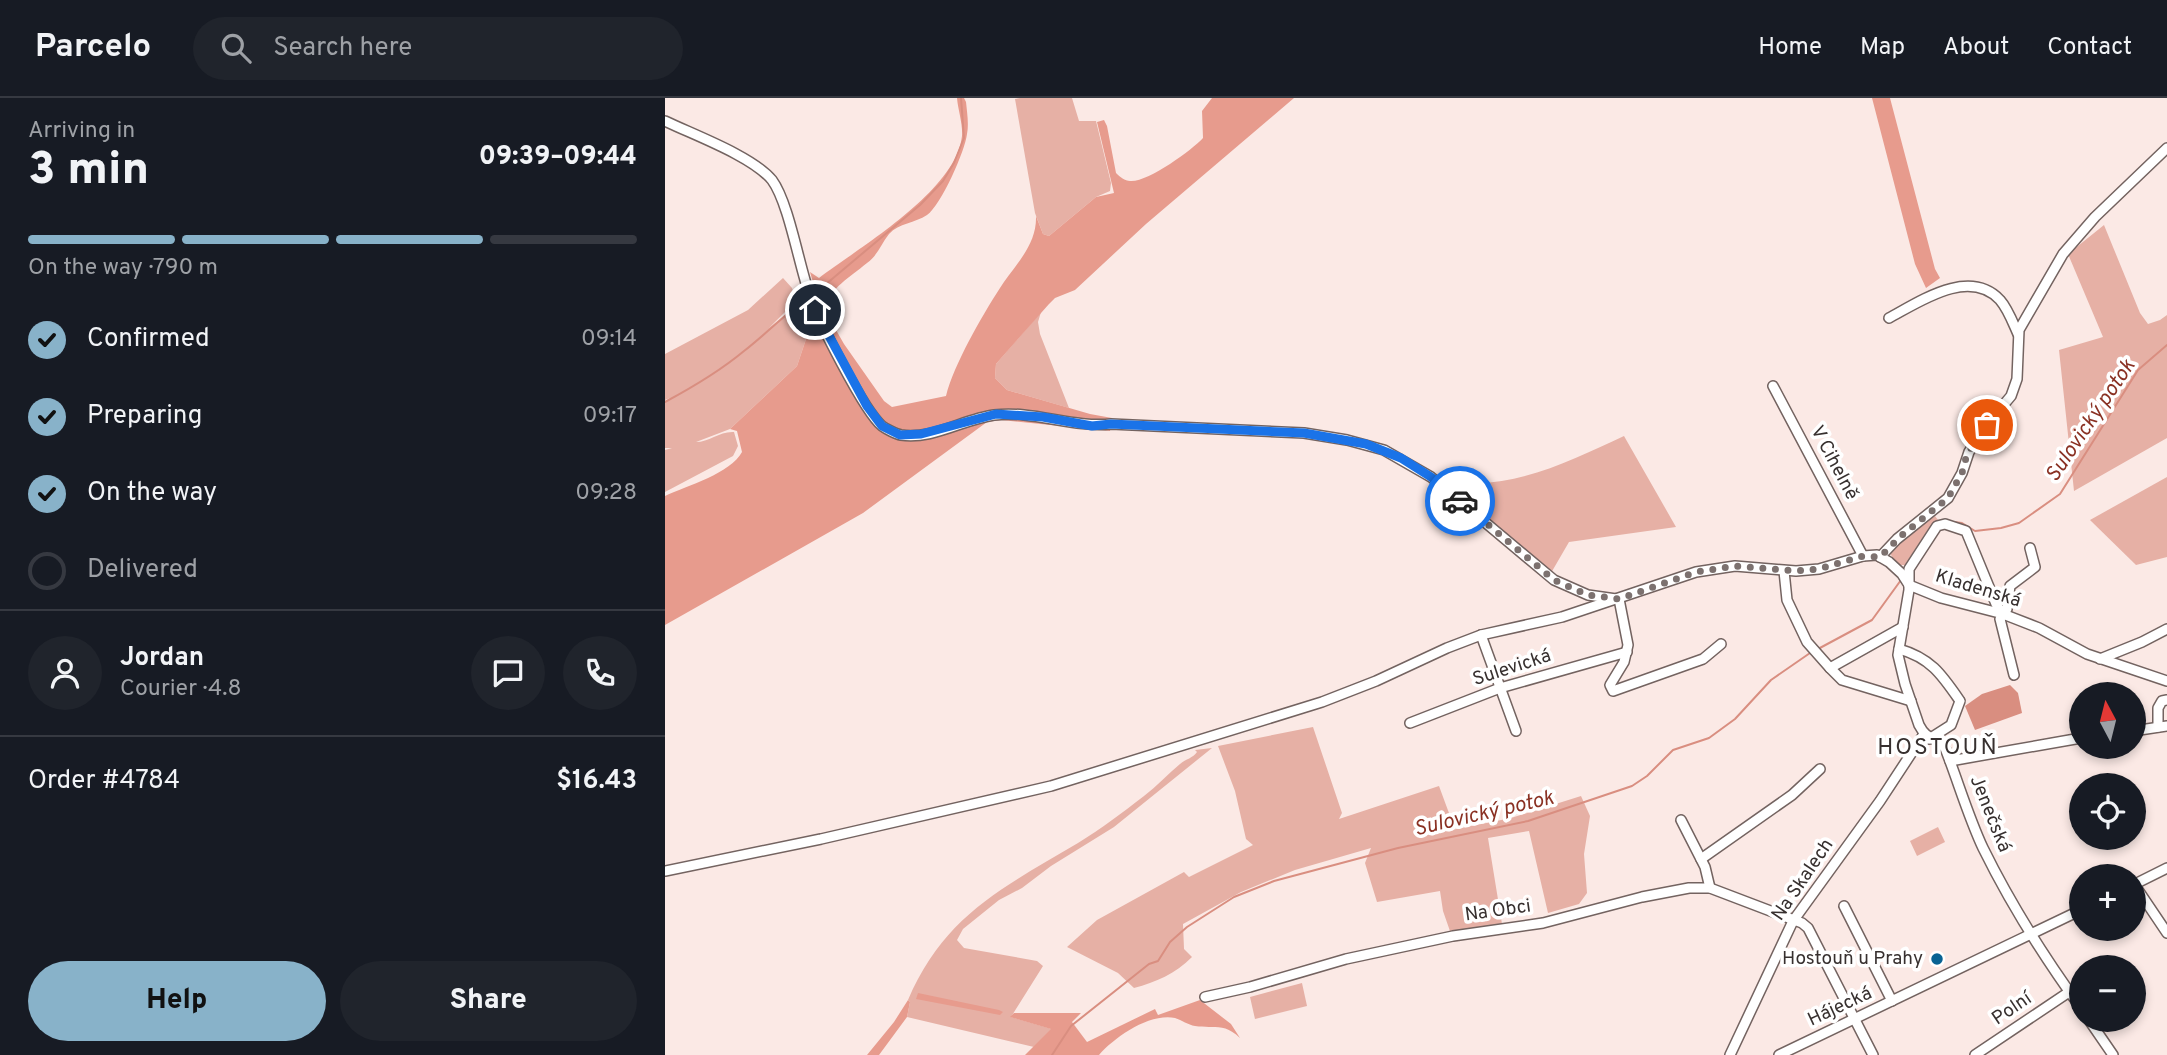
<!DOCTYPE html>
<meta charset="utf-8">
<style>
body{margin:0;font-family:Overpass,sans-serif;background:#20242c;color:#f1f3f6;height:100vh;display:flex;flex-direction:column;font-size:26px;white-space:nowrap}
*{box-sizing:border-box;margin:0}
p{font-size:23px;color:#9ea1a6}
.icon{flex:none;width:38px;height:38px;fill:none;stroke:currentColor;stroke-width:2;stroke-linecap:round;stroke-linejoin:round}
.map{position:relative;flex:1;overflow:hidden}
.sheet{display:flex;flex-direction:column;background:#171b24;width:665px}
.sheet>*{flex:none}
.needle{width:46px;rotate:353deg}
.controls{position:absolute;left:1404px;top:584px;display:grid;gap:14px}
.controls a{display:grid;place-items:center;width:77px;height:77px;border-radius:50%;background:#171b24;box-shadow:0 4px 10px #0003;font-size:35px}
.pin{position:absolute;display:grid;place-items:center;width:60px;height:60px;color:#fff;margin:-30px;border:4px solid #fff;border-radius:50%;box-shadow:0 2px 7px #0007}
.courier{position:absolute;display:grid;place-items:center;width:70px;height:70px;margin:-35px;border:5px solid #1a73e8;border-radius:50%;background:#fff;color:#222;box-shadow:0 2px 9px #0007}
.overview em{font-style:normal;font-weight:800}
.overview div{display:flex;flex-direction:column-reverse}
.overview{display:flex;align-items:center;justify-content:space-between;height:119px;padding:0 28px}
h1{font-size:46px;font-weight:800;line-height:52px}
.bar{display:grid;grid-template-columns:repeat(4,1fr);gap:10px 7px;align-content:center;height:84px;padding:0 28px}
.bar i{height:9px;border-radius:5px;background:#363941}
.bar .on{background:#88b2c9}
.bar p{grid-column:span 4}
.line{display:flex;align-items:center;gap:18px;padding:0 28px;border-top:2px solid #363941}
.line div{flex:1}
.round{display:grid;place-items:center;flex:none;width:74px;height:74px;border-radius:37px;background:#20242c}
ol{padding:0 28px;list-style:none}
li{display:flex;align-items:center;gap:21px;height:77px}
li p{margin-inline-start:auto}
li .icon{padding:7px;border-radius:50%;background:#88b2c9;color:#111;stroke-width:4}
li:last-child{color:#9ea1a6}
li i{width:38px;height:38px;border:4px solid #363941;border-radius:50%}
.button{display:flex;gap:14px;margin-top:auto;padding:14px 28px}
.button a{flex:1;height:80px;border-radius:42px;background:#88b2c9;color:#111;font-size:28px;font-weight:800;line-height:80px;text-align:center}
.button a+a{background:#20242c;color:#f1f3f6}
header{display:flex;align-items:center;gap:42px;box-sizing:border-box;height:98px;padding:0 35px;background:#171b24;border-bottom:2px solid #363941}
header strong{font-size:33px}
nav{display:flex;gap:38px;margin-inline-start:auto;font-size:24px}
.search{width:490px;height:63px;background:#20242c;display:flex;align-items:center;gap:18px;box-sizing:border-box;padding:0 24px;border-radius:38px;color:#9ea1a6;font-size:26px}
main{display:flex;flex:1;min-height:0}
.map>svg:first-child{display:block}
</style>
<header>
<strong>Parcelo</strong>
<div class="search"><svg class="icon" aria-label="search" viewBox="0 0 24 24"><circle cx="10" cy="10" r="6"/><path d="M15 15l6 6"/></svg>Search here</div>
<nav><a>Home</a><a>Map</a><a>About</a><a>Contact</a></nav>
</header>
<main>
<section class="sheet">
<div class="overview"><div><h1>3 min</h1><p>Arriving in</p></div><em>09:39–09:44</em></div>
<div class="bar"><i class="on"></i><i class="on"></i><i class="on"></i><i></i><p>On the way · 790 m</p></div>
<ol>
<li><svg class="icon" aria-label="check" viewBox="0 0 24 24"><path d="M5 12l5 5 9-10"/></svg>Confirmed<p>09:14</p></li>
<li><svg class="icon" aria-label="check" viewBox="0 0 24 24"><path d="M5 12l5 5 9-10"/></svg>Preparing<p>09:17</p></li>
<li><svg class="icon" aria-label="check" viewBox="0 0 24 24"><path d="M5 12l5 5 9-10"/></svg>On the way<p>09:28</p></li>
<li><i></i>Delivered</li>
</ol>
<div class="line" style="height:126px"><a class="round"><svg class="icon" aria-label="person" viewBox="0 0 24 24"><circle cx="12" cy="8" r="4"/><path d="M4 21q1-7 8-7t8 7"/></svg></a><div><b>Jordan</b><p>Courier · 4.8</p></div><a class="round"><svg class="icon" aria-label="chat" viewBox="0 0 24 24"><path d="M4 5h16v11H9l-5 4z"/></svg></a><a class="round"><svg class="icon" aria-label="phone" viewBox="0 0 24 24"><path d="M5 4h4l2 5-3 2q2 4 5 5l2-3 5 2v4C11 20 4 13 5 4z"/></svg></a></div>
<div class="line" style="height:91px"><div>Order #4784</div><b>$16.43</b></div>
<div class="button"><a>Help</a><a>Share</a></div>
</section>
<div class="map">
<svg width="1502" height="957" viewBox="0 0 1502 957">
<rect width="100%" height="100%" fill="#fbe9e5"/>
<g fill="#e6b0a5">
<polygon points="355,0 407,0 414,23 431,23 446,85 445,93 431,99 384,138 378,136 370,115 350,1"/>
<polygon points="1439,127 1475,215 1483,226 1495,222 1502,217 1502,340 1409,393 1394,252 1438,239 1403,156"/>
<path d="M118,180L127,190L131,203L104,230L134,205L140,213L142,238L132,268L65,331L31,344C44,344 55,333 69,334L73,348L68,358L0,394V352L7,350H0V303L5,300L0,302V256L83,212Z"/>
<polygon points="376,214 373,224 375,236 404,310 342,292 330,280 331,266"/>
<path d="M959,338L1011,429L904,444L886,475L777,380C838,398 904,363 959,338Z"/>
<polygon points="1502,379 1502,459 1471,467 1425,422"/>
<polygon points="1270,418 1273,422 1264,430 1240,467 1233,467 1224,454 1234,443"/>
<path d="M648,629L677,715L674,721L774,688L788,726L757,738L846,720L916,698L925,718L919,756L922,795L914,806L883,815L864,733L823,740L837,826L786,836L778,813L775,793L712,804L700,765L706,750L630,772L576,794L518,826L519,851L527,859C510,876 491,884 469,890L453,875L402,849L432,822L519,774L524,779L588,747L581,741L570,693L553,648Z"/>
<path d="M547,650L449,729L386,768L357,790L334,802L298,831L292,842L299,850L372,863L378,868L346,919L387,931L369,949L242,919L245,904L243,902C279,817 339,789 413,745C436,731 458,714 479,698C492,688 503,676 515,666C521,661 528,660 532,654L530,652Z"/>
<polygon points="1273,729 1280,744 1252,758 1245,743"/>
<polygon points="637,885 642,908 590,921 585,899"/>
</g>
<g fill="#e79b8d">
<path d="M292,0H299L301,4C302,14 304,26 302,36C300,53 276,107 262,117C250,125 234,125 224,136C216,146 213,157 202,165C185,179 165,190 159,211L179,246L219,303L227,309L281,298C289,266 317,218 335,190C350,167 372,147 371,118L378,136L384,138L431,99L449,95L432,24L439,22L442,28L451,75C455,79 460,83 465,83C482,85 527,52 538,40L537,13L547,0H629L481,126L410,192L390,200L384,206L331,266L330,280L342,292L425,316L447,320L445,333L336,322L322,324L198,415L0,527V398C22,388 66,375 77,354L72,333L65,331L132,268L142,238L140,213L153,201L145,174L154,180C195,149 291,93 297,38C298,26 293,12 292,0Z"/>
<polygon points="1207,0 1225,0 1270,171 1275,180 1261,190 1250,166"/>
<polygon points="253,895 334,912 338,914 335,917 251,901"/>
<polygon points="243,902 245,904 242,919 214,957 202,957 229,924"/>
<path d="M535,902L566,926L575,940C559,924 549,931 530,928C523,927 517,922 510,920C484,915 450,939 434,957H360L386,931L345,919L349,915H416L407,924L422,944L490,911L493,917Z"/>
</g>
<polygon fill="#d98e80" points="1345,587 1353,595 1357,615 1310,632 1300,608 1317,596"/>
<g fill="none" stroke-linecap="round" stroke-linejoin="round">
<g stroke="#d98e80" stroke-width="2">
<polyline points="148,197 255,107 278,83 289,65 299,40 296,0"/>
<path d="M0,304C28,289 55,273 79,253C101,236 120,216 143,200"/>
<polyline points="1289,424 1297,425 1310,433 1336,430 1354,425 1395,396 1473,272 1502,247"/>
<polyline points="1153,551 1207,522 1236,482"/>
<polyline points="387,957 406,928 484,866 493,863 505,844 522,829 569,799 609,783 733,750 863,723 967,688 982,678 1008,652 1044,640 1070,621 1106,582 1145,555"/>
</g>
<g stroke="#736360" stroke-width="12">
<g id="minor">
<path d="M0,23C29,37 87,58 107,82C124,105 134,168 145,198C153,222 199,313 217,328C221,331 231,336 236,337C267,342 299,321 329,317C368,312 407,330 446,326L639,335L682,342L719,352L766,379L889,482L923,497L951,501"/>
<path d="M1224,220C1254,204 1304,169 1335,202C1343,211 1348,225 1353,236"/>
<polyline points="1108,288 1198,458"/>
<polyline points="1215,459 1232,441 1283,400 1297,375 1304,354 1319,330 1346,298 1352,281 1354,232 1398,156 1430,119 1502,50"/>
<polyline points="1119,473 1122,502 1142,544 1165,570 1177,582 1246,603"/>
<polyline points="954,501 963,547 959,564 945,587 948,593 1038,561 1056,546"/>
<path d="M1338,516L1331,506L1301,433L1280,426L1272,428L1244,471V492L1233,557L1240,586L1254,627C1262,643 1271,638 1280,650C1293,683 1303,718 1318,750C1346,807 1379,859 1416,910"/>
<polyline points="816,537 851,633"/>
<path d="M1234,551C1266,560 1277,577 1295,603L1286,627L1264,641"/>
<polyline points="1435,561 1477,544 1502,531"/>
<polyline points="1165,570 1238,529"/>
<polyline points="1349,577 1335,521 1342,511 1345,488 1370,469 1365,450"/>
<polyline points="745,625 835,590 962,554"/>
<polyline points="1493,629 1493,610 1497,603 1502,602"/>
<polyline points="1468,633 1502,628"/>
<polyline points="1285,663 1416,640"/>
<polyline points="1016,722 1040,769 1045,790"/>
<polyline points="1036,761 1127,697 1155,671"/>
<polyline points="0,773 156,741 386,688 657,604 711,583 782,550 816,537 897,519 1031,474 1070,468 1131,473 1154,471 1198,458 1212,457 1224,464 1237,476 1244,487 1276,500 1338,516 1374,530 1422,556 1502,583"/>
<polyline points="1469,786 1502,835"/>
<polyline points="1468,787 1502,770"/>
<polyline points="1179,808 1227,903"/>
<polyline points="540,899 585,889 681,861 788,838 878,825 977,799 1024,790 1045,790 1137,825 1143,830 1208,957"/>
<polyline points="1424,922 1448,957"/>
<polyline points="1065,957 1128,823 1215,703 1259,636"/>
<polyline points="1114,957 1416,812"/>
<polyline points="1310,957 1404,894"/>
</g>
</g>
<use href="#minor" stroke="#fff" stroke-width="9"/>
</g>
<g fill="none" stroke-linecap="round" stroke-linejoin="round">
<polyline stroke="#7c716f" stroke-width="7" stroke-dasharray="0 12.6" points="795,403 889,482 923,497 954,501 1031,474 1070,468 1131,473 1154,471 1198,458 1215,459 1236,438 1283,400 1297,375 1302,356 1322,327"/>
<polyline stroke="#1a73e8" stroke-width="9" points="150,212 202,308 217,328 235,337 256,336 331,316 378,319 427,328 446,326 639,335 701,346 736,360 766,379 795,403"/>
</g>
<circle fill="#086293" stroke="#fff" stroke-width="2.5" cx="1272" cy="861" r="7"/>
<g text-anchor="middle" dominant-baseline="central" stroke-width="7" stroke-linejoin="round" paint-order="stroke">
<g font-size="19" fill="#37302f" stroke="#fff">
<text transform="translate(1169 365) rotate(62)">V Cihelně</text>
<text transform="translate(1313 491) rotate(17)">Kladenská</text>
<text transform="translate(847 570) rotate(-18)">Sulevická</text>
<text transform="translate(1325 716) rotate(68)">Jenečská</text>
<text transform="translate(1138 782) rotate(-56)">Na Skalech</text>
<text transform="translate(833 813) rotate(-8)">Na Obci</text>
<text transform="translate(1175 909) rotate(-25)">Hájecká</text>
<text transform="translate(1347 911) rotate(-34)">Polní</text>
</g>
<g font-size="19" fill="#37302f" stroke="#fff" text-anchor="end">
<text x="1258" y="861">Hostouň u Prahy</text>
</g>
<g font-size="21" font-style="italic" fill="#8a3123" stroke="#fff">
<text transform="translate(1426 323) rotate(-56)">Sulovický potok</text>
<text transform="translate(819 716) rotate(-13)">Sulovický potok</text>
</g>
<g font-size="23" letter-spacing="2" fill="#37302f" stroke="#fff">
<text x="1273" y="650">HOSTOUŇ</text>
</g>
</g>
</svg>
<div class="controls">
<a><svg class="needle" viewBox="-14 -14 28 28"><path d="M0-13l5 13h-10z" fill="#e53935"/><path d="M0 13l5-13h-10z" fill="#9ea1a6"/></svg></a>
<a><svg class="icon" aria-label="locate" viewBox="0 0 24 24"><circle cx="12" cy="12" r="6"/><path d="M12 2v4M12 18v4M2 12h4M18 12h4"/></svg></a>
<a>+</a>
<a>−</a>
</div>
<div class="pin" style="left:1322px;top:327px;background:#ea580c"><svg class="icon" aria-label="bag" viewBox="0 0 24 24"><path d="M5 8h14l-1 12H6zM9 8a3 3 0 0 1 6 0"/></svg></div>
<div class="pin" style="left:150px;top:212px;background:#1f2937"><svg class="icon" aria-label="home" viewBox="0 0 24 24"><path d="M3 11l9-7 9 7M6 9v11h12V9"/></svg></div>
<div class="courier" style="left:795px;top:403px"><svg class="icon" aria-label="car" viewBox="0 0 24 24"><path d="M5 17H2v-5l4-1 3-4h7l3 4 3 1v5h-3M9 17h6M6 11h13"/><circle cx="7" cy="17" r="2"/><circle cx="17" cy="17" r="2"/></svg></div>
</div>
</main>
